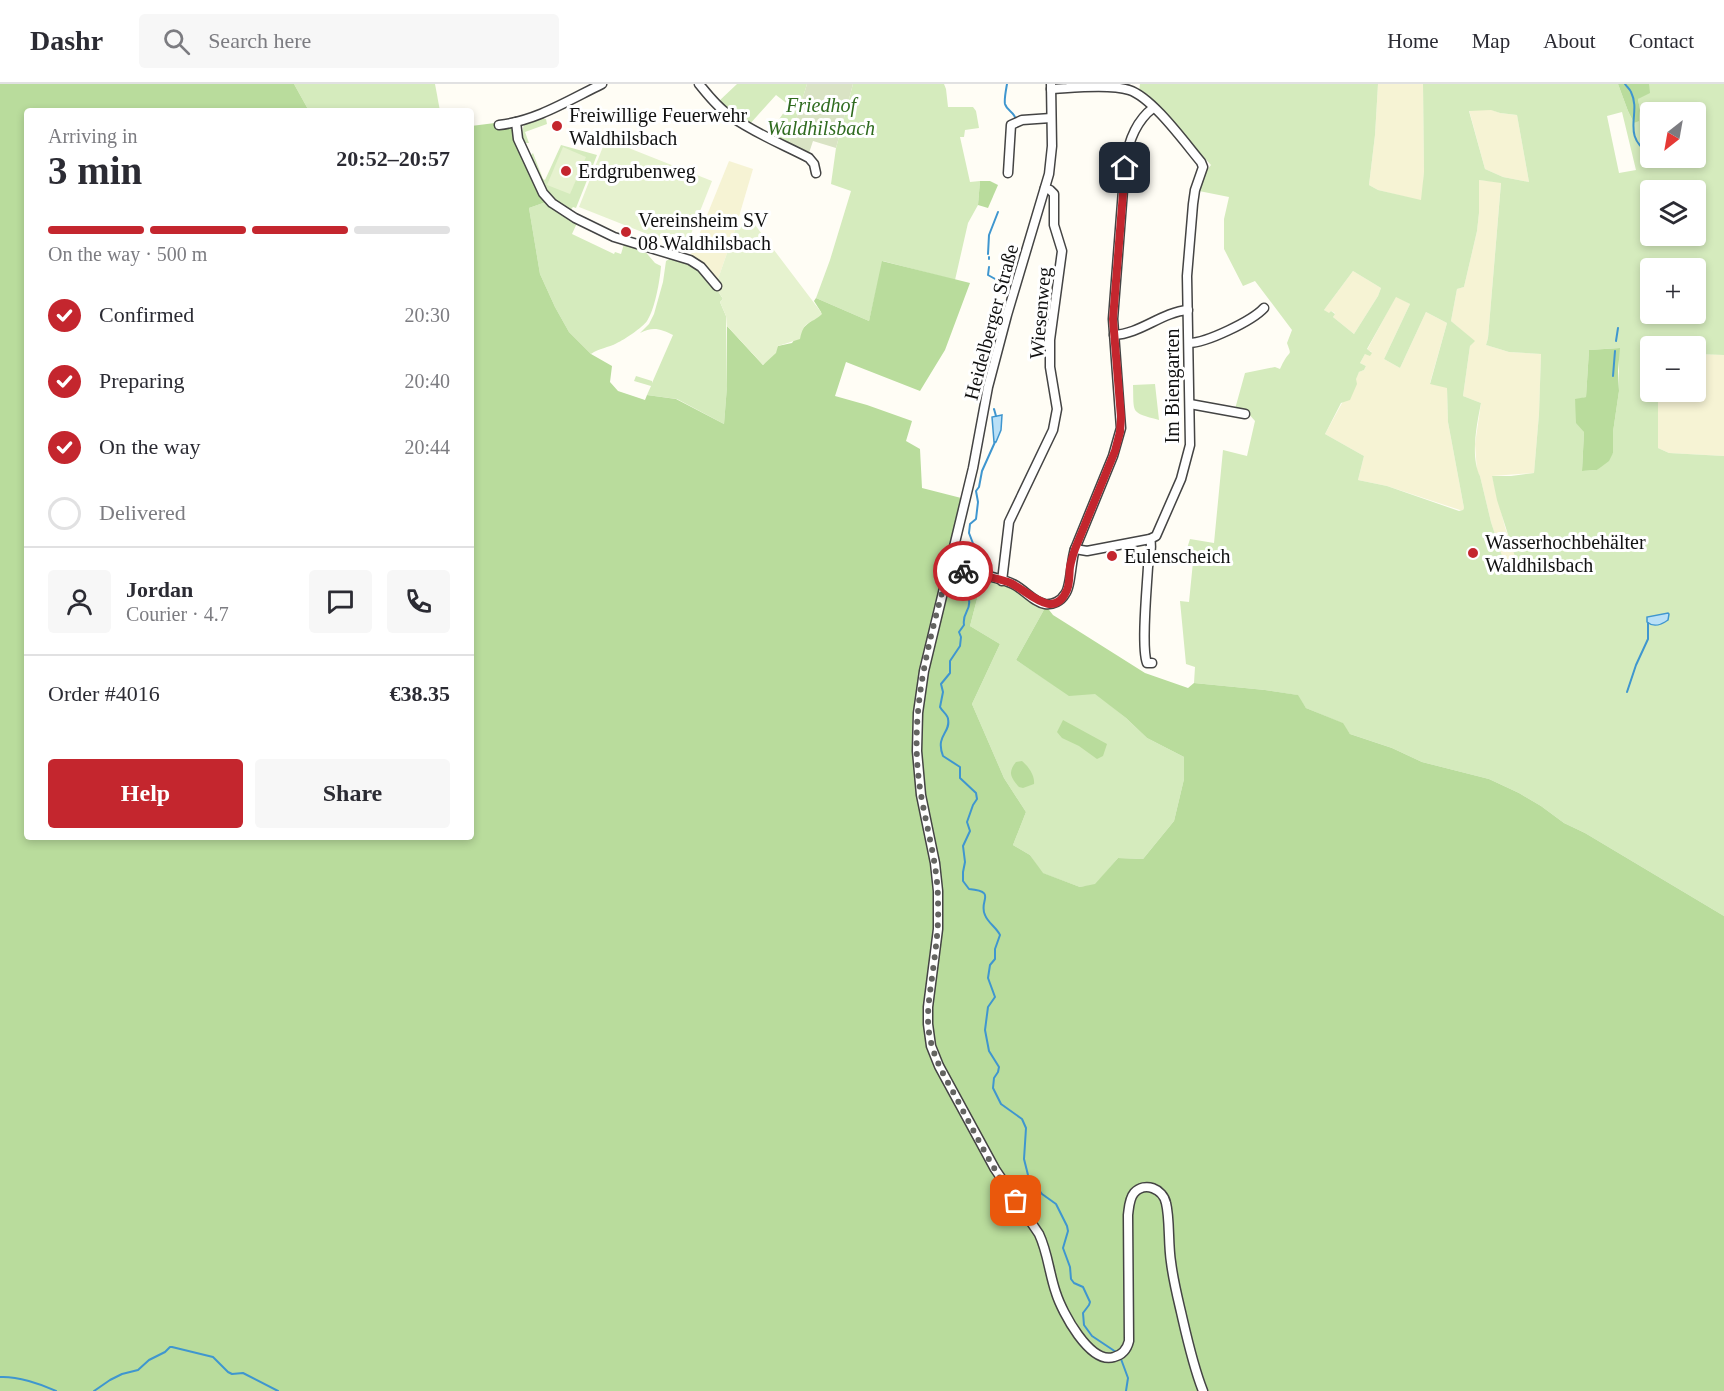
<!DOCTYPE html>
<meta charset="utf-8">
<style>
body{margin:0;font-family:Georgia,serif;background:#f7f7f7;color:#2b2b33;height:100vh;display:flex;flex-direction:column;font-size:22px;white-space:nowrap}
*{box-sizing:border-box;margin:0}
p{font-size:20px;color:#7c7c81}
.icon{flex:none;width:33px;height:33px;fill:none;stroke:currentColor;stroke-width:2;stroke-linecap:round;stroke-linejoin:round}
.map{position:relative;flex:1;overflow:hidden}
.sheet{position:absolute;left:24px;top:24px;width:450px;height:732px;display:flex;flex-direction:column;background:#fff;border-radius:6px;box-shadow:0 3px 9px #0003}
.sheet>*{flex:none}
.needle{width:39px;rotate:211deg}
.tools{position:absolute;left:1640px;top:18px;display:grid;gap:12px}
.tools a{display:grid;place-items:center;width:66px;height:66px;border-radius:6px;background:#fff;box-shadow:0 3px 9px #0003;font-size:30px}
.pin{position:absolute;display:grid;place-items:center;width:51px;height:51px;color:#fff;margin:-26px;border-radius:12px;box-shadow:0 3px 9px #0006}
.courier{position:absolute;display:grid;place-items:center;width:60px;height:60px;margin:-30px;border:4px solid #c4262e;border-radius:50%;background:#fff;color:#222;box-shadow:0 2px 8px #0007}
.head em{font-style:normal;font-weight:800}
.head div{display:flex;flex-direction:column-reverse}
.head{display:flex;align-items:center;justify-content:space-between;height:102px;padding:0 24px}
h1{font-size:39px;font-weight:800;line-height:45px}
.bar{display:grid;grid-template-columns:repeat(4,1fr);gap:9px 6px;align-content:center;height:72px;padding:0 24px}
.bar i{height:8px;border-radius:4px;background:#e1e1e2}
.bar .on{background:#c4262e}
.bar p{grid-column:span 4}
.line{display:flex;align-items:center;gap:15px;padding:0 24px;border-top:2px solid #e1e1e2}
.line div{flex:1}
.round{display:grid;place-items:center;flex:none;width:63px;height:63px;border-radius:6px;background:#f7f7f7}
ol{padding:0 24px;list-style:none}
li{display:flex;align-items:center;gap:18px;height:66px}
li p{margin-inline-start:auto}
li .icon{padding:6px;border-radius:50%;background:#c4262e;color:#fff;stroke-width:4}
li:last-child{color:#7c7c81}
li i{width:33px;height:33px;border:3px solid #e1e1e2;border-radius:50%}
.button{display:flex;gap:12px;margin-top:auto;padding:12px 24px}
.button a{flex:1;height:69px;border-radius:6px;background:#c4262e;color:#fff;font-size:24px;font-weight:800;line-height:69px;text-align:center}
.button a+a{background:#f7f7f7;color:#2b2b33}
header{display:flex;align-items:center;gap:36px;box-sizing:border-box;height:84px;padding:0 30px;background:#fff;border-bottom:2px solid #e1e1e2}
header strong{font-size:28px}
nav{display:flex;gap:33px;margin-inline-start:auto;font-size:21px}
.search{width:420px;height:54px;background:#f7f7f7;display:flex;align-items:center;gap:15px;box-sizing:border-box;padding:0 21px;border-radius:6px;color:#7c7c81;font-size:22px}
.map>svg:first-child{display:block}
</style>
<header>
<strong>Dashr</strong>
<div class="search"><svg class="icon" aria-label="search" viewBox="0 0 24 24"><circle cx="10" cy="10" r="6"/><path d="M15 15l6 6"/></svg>Search here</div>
<nav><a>Home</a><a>Map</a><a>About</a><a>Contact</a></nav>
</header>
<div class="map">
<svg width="1724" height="1307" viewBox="0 0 1724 1307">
<rect width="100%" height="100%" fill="#fffdf5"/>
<g fill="#f6f3d4">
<polygon points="1378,0 1423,0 1424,88 1422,117 1378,106 1369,101 1375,51"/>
<polygon points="1469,26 1492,26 1500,29 1517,31 1529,98 1503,93 1485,85"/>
<polygon points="729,77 753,85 735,146 717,198 690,173"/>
<polygon points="1479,96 1501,98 1488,254 1486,261 1509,268 1541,270 1539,330 1534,389 1492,392 1505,443 1520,485 1503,476 1491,438 1480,392 1477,387 1475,360 1481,319 1463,312 1470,262 1474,257 1451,237 1457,205 1464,203 1477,147 1479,129"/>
<polygon points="1353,187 1381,204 1378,212 1354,250 1333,233 1335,229 1331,227 1329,230 1324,226"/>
<polygon points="1396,212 1410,220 1384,275 1400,284 1426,228 1447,239 1430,299 1447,303 1448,338 1464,424 1463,427 1387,402 1358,396 1364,372 1325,350 1359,288 1364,286 1366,282 1360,279 1365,270 1372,268 1367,266"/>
<polygon points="1695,270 1724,271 1724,372 1669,369 1658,364 1658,308 1695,308"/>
</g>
<g fill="#d5ebbd" fill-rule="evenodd">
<polygon points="294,0 435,0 440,27 309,27"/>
<polygon points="737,0 807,0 788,62 768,51 789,21 776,11 749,41 718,18"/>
<polygon points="853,0 944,0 946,5 948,23 973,23 976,27 979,44 965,46 964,53 960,53 970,98 980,97 978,121 968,139 955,196 883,177 869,237 816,214 830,176 851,107 831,100 836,64"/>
<path d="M1140,0H1378L1375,51L1369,101L1378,106L1421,116L1424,88L1423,0H1618L1628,27L1634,39L1639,36L1640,26L1638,15L1649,0H1724V271L1695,270V262H1650V308H1658V364L1669,369L1724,372V832L1585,749L1564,739L1541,722L1519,709L1489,695L1422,678L1392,664L1350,650L1342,639L1306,624L1297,611L1265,606L1194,599L1195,583L1186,580L1180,517L1189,518L1193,478L1184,474L1190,455L1214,459L1223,366L1247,372L1255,337L1247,328L1235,325L1245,289L1275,283L1280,285C1281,283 1282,280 1284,277C1290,266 1292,273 1287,259L1292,246L1255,197L1243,202L1224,165V135L1229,113L1199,107V96L1211,81L1185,53L1139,8ZM1491,26L1500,29L1517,31L1529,98L1503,93L1485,85L1469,27ZM1622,28L1636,86L1619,89L1607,32ZM1650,28H1695V74H1650ZM1479,96L1501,99L1488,254L1486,261L1509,268L1541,270L1539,330L1534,389L1511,392H1492L1497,416L1519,485L1503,475L1491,438L1480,392C1470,373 1477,339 1481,319L1463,312L1470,262L1475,257L1451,237L1457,205L1464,203L1477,147L1479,129ZM1650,106H1695V152H1650ZM1650,184H1695V230H1650ZM1353,187L1381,204L1378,212L1354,250L1333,233L1335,230L1331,227L1329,229L1324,226ZM1396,213L1410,220L1384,275L1400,284L1426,228L1447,239L1430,300L1447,304L1448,338L1464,424L1463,426L1459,427L1387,402L1358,396L1364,372L1325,350L1341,319L1350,316L1357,300L1356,295L1359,288L1364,286L1366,282L1360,279L1365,270L1370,272L1372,269L1367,265ZM1619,264V307L1613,348V369L1597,386L1582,387L1584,348L1575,316L1586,313L1589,266Z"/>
<polygon points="540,34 546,35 547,40 525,48 529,59 524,59 521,53 524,40"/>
<polygon points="561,61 597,71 576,124 573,123 569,128 567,128 544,106 530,72 533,69 543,95 545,96"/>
<path d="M546,118L577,139L572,150L614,170L615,168L621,170L624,160L643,165L655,179L661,182C660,196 655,225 647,237C643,243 624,256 617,259C608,264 599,264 591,270L569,248L555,223L540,190L529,124Z"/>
<path d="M673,173L696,182L716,204L723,215L720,218L726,232L727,302L724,340L677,315L647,311L651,302L634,297L636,292L652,297V299L673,251C661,245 653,242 640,249L649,240L654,230L663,198L666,177Z"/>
<path d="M1155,300L1159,336C1130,328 1134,330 1133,301Z"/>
<polygon points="982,496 1002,497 1046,522 1016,576 1069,611 1095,609 1126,634 1147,654 1184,673 1184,695 1174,737 1143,775 1118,774 1095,801 1080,803 1042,789 1030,771 1013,761 1026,728 1004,694 972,620 1000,560 970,542"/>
</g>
<g fill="#b9dc9c">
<polygon points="0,0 294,0 309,27 27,27 27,753 471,753 471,42 495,39 511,44 531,91 546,118 529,124 540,190 555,223 569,248 591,270 612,282 610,298 618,307 645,316 647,311 676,315 724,340 727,302 727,242 763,281 778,262 792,259 802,245 821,228 814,217 816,214 869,237 882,177 970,199 945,266 920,307 846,278 835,312 867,321 912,337 906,357 920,365 922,404 969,416 954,481 965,491 982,496 970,542 1000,560 972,620 1004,694 1026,728 1013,761 1030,771 1043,789 1080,803 1095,800 1118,774 1143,775 1174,737 1184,695 1184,673 1147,654 1126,634 1095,610 1069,612 1016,576 1046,522 1053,531 1145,589 1188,604 1194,599 1265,606 1298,611 1306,624 1343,639 1350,650 1392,664 1422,678 1489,695 1519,709 1541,722 1564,739 1585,749 1724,832 1724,1307 0,1307"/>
<polygon points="1618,0 1649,0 1650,9 1638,15 1640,26 1639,37 1634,39 1628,27"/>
<polygon points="980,97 990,97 998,101 988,124 978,121"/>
<polygon points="1620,264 1618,287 1619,307 1613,348 1613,369 1609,377 1597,386 1582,387 1584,348 1576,339 1575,315 1586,313 1589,266"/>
<polygon points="1063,636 1107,660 1103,672 1097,675 1079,662 1062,654 1057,648"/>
<path d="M1022,677C1028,682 1035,691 1034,700L1023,704L1019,703C1010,693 1008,688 1016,678Z"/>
</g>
<polygon fill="#d9e3c4" points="807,0 853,0 836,64 813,57 809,69 788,62"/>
<g fill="#e6f2cf">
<polygon points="606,55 712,97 685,165 579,123"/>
<polygon points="563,63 586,73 570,110 547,101"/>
<path d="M752,137L821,228L822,230C810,241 804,236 800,255L778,262L776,269L763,281L727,242L726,232L720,218L723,215L718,207L717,198L735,146Z"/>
</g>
<g fill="#b9e0f7" stroke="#3f96cf" stroke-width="1.5">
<polygon points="1002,331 1001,346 996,358 994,358 992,333"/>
<path d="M1668,529L1669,530L1668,536C1661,541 1654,544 1647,538V533Z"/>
</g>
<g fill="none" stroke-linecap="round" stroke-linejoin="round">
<g stroke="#3f96cf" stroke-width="2">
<path d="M1007,0C1006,6 1004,15 1005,20C1007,27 1015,28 1016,36"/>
<path d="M1625,0C1627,3 1630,5 1631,8C1642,30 1620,51 1650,70"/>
<polyline points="1646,80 1651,74"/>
<polyline points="988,170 989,151 998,128"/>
<polyline points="989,173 989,175"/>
<polyline points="989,183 988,191 997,196 1010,200"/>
<polyline points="1616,257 1618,244"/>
<polyline points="1613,292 1615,267"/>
<polyline points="994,325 996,332"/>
<polyline points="975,483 973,468 974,462 969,449 970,440 976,435 978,418 976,407 979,403 982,387 995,358"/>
<path d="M975,494L974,512L969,516C971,527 962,528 964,541L959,548L961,553L960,562L950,577V589L941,600L943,608L940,623C942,627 948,631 948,635C951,649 935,651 943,672L960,683V694L976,709L977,715L973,721L967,738L970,747L963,762L965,778L963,788V797L969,805C998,808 978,816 985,831C988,839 996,843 1000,851L995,865V875L990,881L988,894L995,913L988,923L985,946L989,967L999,983L998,988L994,994L993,1004L1001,1020L1022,1035L1026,1044L1024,1075L1028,1091L1042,1110L1056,1120L1067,1142L1068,1147L1063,1164L1070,1183L1071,1195L1074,1199L1083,1203L1090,1218L1089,1221L1083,1229L1084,1241L1092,1252L1116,1268"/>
<polyline points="1627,608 1636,581 1648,555 1648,539"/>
<polyline points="1121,1275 1128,1294 1126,1307"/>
<path d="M0,1293C17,1292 41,1300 56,1307"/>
<polyline points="94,1307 110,1296 122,1290 138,1286 149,1276 165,1268 170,1263 172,1263 213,1273 228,1288 232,1290 243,1289 278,1307"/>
</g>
<g stroke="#444" stroke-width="11">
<g id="minor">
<path d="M699,0C708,11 717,23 729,31C754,49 782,60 809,74L814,80L816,89"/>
<path d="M1051,0L1052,62L1049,90L1007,231L988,303L973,384L924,587L918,629L917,667L921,711L935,779L938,807V845L928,923V940L931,962L939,982L995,1085L1039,1150C1048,1169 1049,1189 1056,1209C1062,1228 1090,1281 1114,1273C1122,1271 1127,1265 1129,1257L1128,1131C1129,1124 1129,1115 1134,1109C1145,1097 1163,1105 1166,1119C1170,1135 1168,1160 1171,1178C1173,1195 1177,1211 1181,1228C1187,1254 1193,1282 1203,1307"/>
<path d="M1051,5C1072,4 1110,0 1129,6C1152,13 1185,59 1201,78L1203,83L1195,106L1193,120L1187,192L1190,361L1181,395L1156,452L1150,455L1087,467L1075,465"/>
<polyline points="516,38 518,55 543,109 552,119 575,134 614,153 690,176 701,183 717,202"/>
<path d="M499,41C536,37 569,16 602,0"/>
<polyline points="1008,89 1011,41 1022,36 1051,34"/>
<path d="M1114,251C1140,250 1162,228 1188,226"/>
<path d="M1189,259C1206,259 1252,237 1264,224"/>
<polyline points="1190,320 1245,330"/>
<path d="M1150,455C1153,465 1149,474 1148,483C1147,502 1141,564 1147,579H1152"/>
<path d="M949,483C970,489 994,491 1013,500C1024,505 1033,518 1045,520C1053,521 1061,517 1065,510C1071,503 1071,476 1075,465L1113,372L1121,344L1113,235L1125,80C1128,59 1136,37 1153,24"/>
<polyline points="1002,497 1009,438 1053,346 1057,325 1050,283 1050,256 1062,167 1054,141 1054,110 1050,106 1045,104"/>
</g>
</g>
<use href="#minor" stroke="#fff" stroke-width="8"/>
</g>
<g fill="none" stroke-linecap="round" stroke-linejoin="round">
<path stroke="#646461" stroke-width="6" stroke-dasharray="0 10.8" d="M963,487L949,483C931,550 911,618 918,688C922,732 938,774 938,818C939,841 936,863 933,886C930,911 924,936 932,962C938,984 951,1003 961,1023C978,1055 994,1088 1016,1117"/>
<path stroke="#c4262e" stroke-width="8" d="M963,487C978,491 994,493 1008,498C1026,504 1053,539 1067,506C1070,499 1069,490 1070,483C1071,477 1073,471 1075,465L1115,367L1120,348L1121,333L1113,235L1125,84"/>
</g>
<g fill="#c4262e" stroke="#fff" stroke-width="2">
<circle cx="557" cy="42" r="6"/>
<circle cx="566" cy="87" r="6"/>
<circle cx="626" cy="148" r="6"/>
<circle cx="1473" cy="469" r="6"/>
<circle cx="1112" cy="472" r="6"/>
</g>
<g text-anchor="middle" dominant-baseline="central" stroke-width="6" stroke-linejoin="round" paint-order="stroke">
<g font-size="20" font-style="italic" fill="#2f6b1f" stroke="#fff">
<text x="821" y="21">Friedhof<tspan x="821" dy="23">Waldhilsbach</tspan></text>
</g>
<g font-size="20" fill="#111" stroke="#fff" text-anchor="start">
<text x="569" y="31">Freiwillige Feuerwehr<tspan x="569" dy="23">Waldhilsbach</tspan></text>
<text x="578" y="87">Erdgrubenweg</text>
<text x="638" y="136">Vereinsheim SV<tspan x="638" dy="23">08 Waldhilsbach</tspan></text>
<text x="1485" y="458">Wasserhochbehälter<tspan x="1485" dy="23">Waldhilsbach</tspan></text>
<text x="1124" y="472">Eulenscheich</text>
</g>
<g font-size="20" fill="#111" stroke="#fff">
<text transform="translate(1040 229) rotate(-85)">Wiesenweg</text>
<text transform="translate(991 238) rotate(-75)">Heidelberger Straße</text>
<text transform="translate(1172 302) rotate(-90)">Im Biengarten</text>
</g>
</g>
</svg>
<div class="tools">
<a><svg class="needle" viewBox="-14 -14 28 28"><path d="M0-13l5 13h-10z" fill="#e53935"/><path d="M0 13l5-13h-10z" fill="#7c7c81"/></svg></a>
<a><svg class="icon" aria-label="layers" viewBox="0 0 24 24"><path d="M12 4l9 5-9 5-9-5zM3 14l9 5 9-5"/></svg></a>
<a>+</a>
<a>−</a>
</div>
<div class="pin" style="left:1016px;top:1117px;background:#ea580c"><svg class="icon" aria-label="bag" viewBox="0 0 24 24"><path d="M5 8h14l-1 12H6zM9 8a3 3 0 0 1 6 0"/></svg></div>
<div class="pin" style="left:1125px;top:84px;background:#1f2937"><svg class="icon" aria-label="home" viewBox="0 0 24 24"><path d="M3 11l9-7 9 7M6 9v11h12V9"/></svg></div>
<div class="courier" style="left:963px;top:487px"><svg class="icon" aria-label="bike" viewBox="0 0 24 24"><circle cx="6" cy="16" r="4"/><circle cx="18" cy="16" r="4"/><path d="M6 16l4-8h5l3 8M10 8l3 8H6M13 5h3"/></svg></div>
<section class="sheet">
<div class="head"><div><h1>3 min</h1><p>Arriving in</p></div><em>20:52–20:57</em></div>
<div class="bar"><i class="on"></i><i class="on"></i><i class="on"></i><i></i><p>On the way · 500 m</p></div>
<ol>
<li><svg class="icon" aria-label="check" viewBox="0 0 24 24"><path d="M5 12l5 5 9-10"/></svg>Confirmed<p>20:30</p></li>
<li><svg class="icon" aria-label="check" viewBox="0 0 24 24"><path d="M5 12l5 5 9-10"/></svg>Preparing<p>20:40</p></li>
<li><svg class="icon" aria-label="check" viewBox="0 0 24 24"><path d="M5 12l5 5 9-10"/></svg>On the way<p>20:44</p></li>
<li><i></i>Delivered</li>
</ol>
<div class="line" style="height:108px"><a class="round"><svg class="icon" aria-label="person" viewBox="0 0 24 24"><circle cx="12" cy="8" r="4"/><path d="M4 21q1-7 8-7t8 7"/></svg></a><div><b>Jordan</b><p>Courier · 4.7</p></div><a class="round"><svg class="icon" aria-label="chat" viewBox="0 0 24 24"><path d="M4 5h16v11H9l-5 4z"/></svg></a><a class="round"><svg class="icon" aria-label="phone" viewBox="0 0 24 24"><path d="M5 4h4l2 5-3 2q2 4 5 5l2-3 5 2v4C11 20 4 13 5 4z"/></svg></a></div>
<div class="line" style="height:78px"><div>Order #4016</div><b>€38.35</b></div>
<div class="button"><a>Help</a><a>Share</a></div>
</section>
</div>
